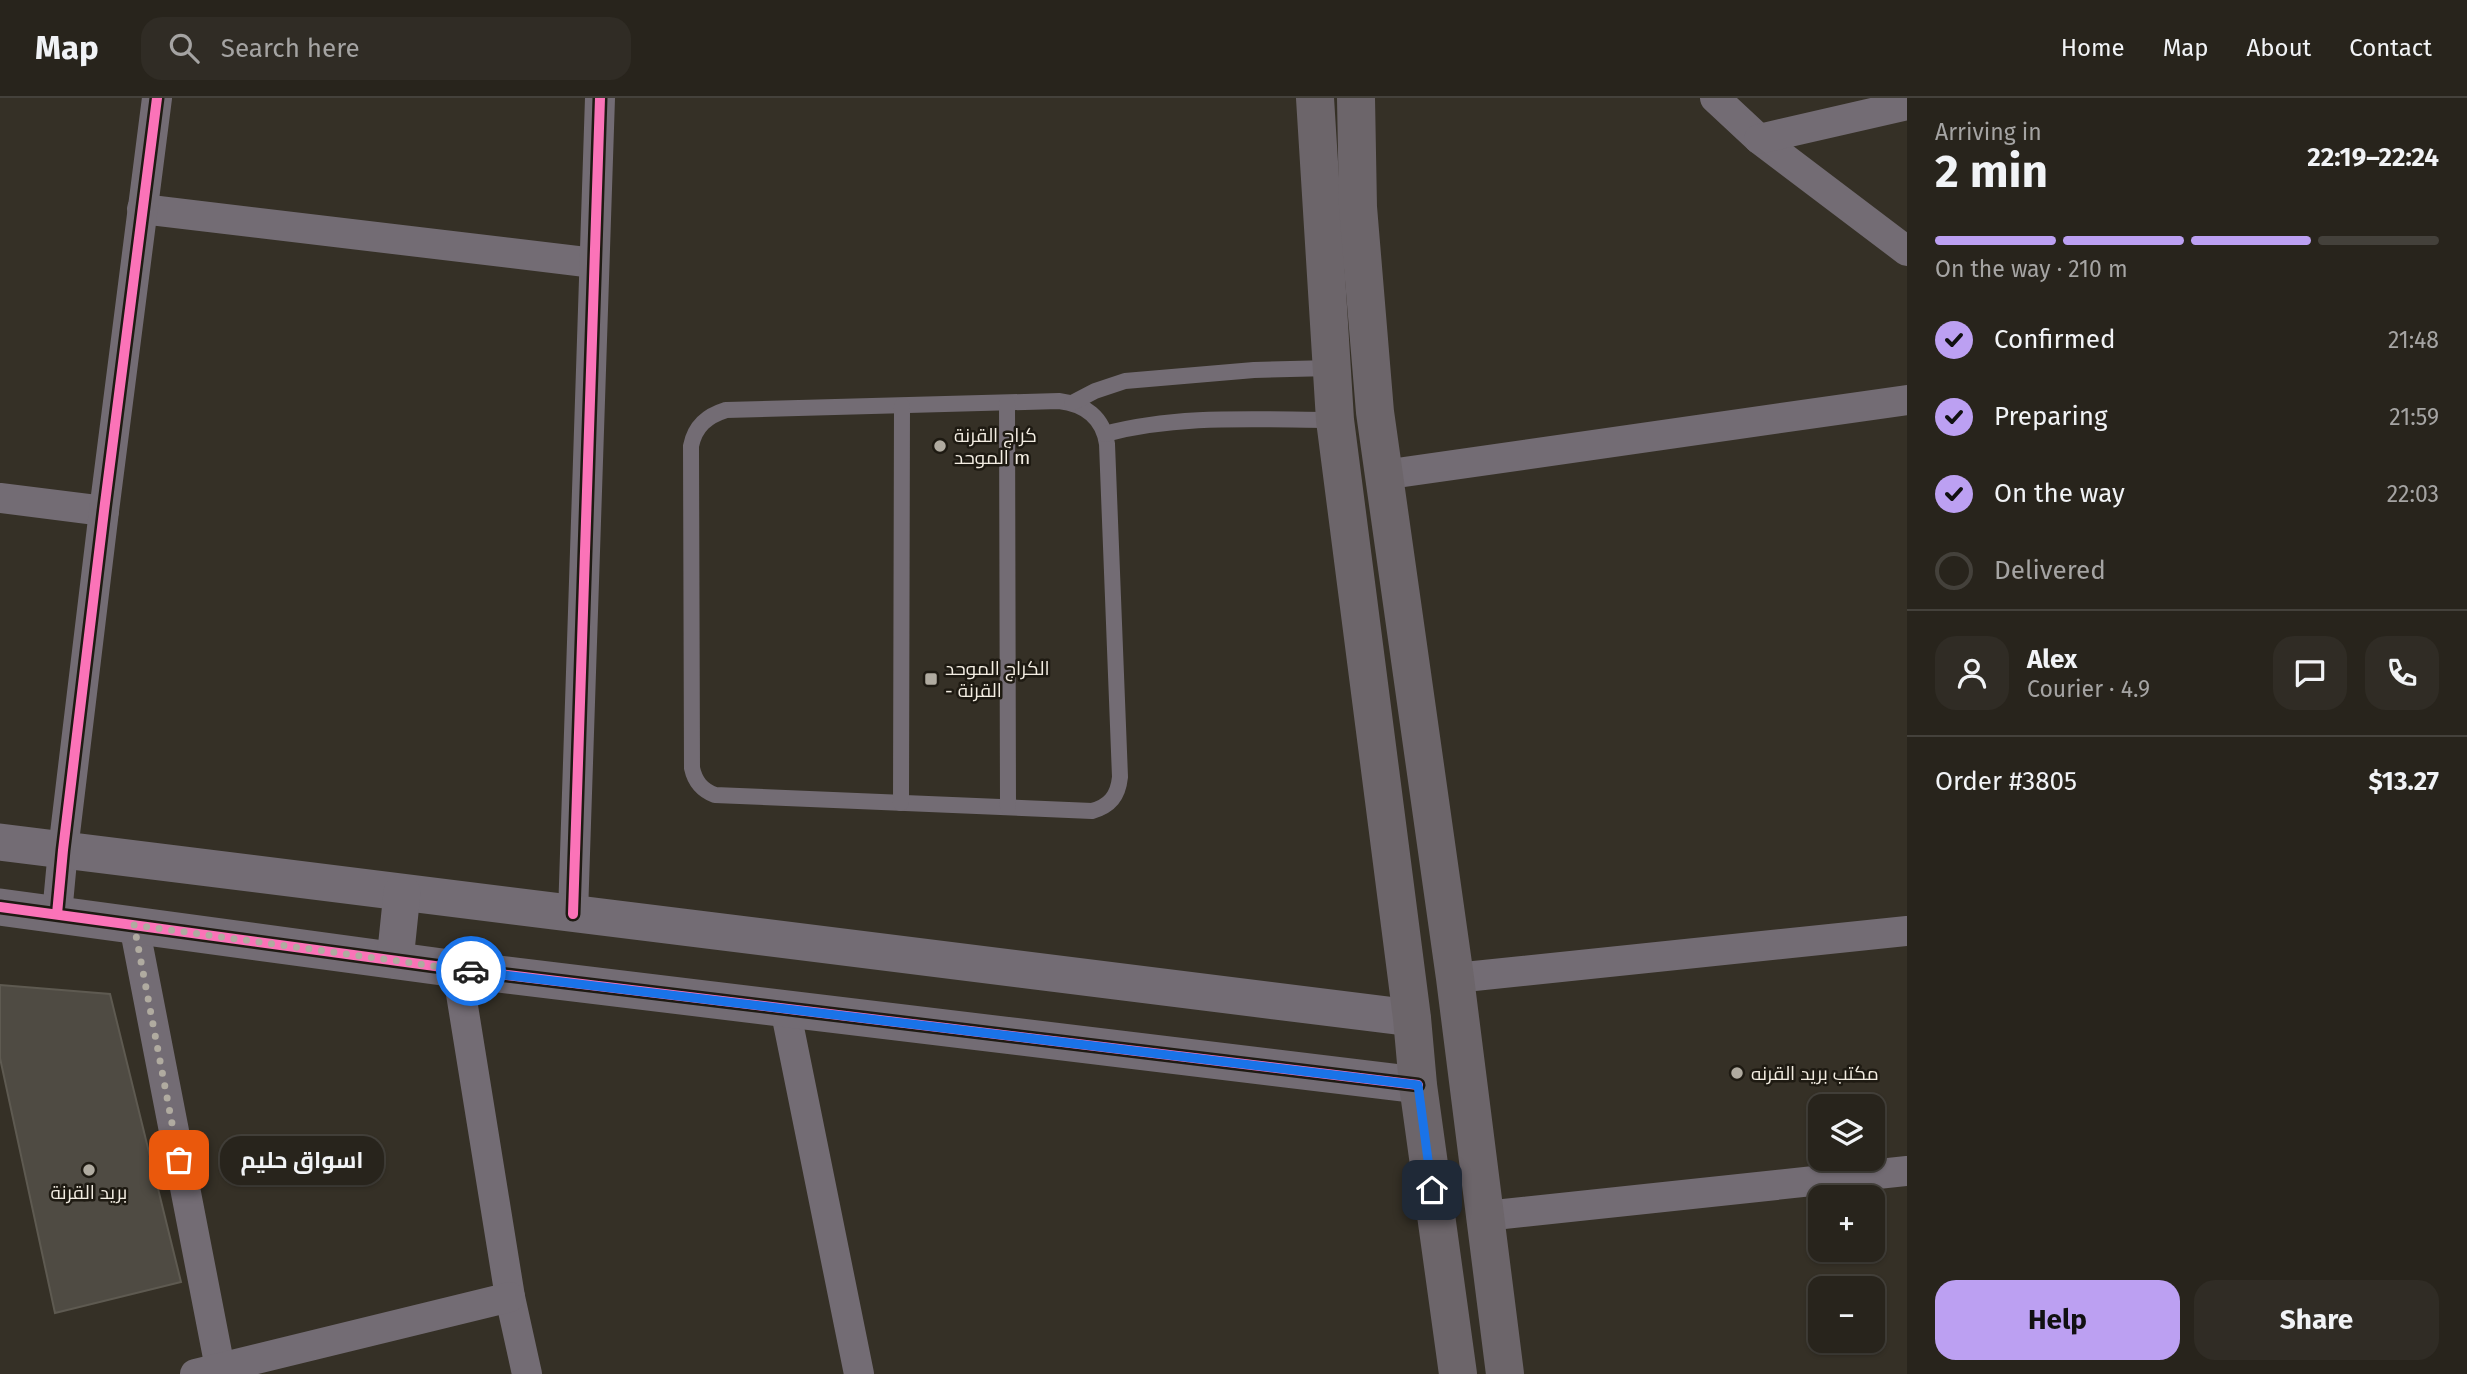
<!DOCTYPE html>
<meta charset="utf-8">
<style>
body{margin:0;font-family:"Fira Sans",Cairo,sans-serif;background:#302c25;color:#f1f3f6;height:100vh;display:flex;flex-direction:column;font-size:26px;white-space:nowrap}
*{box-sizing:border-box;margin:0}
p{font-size:23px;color:#a5a4a3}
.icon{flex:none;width:38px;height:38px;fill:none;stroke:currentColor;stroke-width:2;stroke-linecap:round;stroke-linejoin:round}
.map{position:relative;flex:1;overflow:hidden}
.side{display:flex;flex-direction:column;background:#28241c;width:560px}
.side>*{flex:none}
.controls{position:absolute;left:1808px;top:996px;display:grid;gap:14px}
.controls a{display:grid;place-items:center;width:77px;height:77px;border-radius:14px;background:#28241c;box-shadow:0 2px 5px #0004,0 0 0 2px #44413b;font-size:35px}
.pin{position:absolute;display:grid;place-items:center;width:60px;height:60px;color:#fff;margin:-30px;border-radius:14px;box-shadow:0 4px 10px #0006}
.courier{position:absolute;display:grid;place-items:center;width:70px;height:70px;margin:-35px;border:5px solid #1a73e8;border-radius:50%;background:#fff;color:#222;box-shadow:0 2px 9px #0007}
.bubble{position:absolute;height:49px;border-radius:21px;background:#28241c;box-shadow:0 2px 5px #0004,0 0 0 2px #44413b;font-size:23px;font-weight:700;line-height:49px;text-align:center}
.headline em{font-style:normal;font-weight:700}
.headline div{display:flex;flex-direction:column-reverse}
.headline{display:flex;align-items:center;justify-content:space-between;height:119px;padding:0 28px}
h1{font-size:46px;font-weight:700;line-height:52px}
.bar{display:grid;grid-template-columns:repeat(4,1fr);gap:10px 7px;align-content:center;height:84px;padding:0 28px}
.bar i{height:9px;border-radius:5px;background:#44413b}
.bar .on{background:#bca0f2}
.bar p{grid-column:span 4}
.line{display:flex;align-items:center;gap:18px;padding:0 28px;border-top:2px solid #44413b}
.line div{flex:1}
.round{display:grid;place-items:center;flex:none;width:74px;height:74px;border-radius:21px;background:#302c25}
ol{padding:0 28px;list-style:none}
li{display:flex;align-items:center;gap:21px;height:77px}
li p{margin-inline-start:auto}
li .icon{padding:7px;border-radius:50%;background:#bca0f2;color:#111;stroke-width:4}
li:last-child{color:#a5a4a3}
li i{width:38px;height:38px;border:4px solid #44413b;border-radius:50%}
.button{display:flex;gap:14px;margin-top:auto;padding:14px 28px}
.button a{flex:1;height:80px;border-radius:21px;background:#bca0f2;color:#111;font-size:28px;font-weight:700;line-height:80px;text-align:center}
.button a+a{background:#302c25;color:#f1f3f6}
header{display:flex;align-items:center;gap:42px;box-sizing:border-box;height:98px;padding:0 35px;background:#28241c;border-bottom:2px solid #44413b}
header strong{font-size:33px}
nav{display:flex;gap:38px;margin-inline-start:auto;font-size:24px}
.search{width:490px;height:63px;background:#302c25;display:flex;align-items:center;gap:18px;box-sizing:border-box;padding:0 24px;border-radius:21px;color:#a5a4a3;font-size:26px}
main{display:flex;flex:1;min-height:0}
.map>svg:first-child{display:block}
</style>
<header>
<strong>Map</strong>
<div class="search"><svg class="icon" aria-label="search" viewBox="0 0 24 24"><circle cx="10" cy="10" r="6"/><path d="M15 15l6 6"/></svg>Search here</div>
<nav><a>Home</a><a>Map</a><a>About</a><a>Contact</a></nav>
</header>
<main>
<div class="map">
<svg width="1907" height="1276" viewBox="0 0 1907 1276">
<rect width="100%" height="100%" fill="#353026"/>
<polygon fill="#4f4b43" stroke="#5e5a51" stroke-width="2" points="0,887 110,896 181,1184 55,1215 0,960"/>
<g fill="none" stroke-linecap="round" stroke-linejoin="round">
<g stroke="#736c74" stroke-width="16">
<path d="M1059,303C1085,306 1103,319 1107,346L1120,679C1118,698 1110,708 1092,713L715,697C702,692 695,684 692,670L691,348C695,328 707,318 726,312Z"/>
<polyline points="1007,305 1008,709"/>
<polyline points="1072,305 1095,293 1125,283 1254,272 1331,270"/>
<path d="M1105,336C1180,316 1259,322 1335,322"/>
<polyline points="901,705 902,308"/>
</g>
<g stroke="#736c74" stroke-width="30">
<polyline points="1715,0 1759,41 1907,153"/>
<polyline points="1759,41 1907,7"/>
<polyline points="142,111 594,165"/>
<polyline points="1383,377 1907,302"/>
<polyline points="0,400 104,413"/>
<polyline points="57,816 63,752 104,413 157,0"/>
<polyline points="573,816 600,0"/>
<polyline points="134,827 220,1270"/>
<polyline points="457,871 510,1199 527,1276"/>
<polyline points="1455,880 1907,833"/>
<polyline points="785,910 859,1276"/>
<polyline points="1485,1118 1907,1073"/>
<polyline points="195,1276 510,1199"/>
</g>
<g stroke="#736c74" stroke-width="37">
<polyline points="0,744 1412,920"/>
<polyline points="0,809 457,871 1418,987"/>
<polyline points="395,862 402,795"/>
</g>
<g stroke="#6c656a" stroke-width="38">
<polyline points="1315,0 1335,322 1412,920 1418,987 1458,1276"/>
<polyline points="1356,0 1358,109 1375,314 1455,880 1505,1276"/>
</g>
<g stroke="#1e1a12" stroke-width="15">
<g id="cycleway">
<polyline points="0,809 457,871 1418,987"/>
<polyline points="57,816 63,752 104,413 157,0"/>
<polyline points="573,816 600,0"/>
</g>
</g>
<use href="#cycleway" stroke="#fb73b8" stroke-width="10"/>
</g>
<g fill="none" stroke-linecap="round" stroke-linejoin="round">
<polyline stroke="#b0aba0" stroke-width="7" stroke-dasharray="0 12.6" points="179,1062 134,827 471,873"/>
<polyline stroke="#1a73e8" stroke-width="9" points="471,873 1418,987 1432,1092"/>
</g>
<g fill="#b0aba0" stroke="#1e1a12" stroke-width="2.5">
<circle cx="940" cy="348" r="7"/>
<rect x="924" y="574" width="14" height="14" rx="3.5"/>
<circle cx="1737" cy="975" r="7"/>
<circle cx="89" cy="1072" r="7"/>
</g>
<g text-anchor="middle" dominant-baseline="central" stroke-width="5" stroke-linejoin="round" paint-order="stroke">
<g font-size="19" fill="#f3ede2" stroke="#1e1a12" text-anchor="start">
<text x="954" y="337">كراج القرنة<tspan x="954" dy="22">الموحد m</tspan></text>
<text x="945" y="570">الكراج الموحد<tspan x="945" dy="22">- القرنة</tspan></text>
<text x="1751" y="975">مكتب بريد القرنه</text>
<text x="89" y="1094" text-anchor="middle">بريد القرنة</text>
</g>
</g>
</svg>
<div class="controls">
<a><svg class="icon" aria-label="layers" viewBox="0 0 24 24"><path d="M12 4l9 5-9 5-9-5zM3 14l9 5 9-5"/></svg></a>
<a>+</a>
<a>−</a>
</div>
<div class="pin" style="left:179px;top:1062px;background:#ea580c"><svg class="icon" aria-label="bag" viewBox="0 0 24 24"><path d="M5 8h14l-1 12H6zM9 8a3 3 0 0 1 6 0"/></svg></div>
<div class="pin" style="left:1432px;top:1092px;background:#1f2937"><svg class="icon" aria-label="home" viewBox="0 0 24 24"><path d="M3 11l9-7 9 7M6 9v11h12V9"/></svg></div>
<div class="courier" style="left:471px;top:873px"><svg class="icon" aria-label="car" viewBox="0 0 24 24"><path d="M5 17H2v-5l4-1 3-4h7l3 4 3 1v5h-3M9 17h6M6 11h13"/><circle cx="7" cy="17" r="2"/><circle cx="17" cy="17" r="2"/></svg></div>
<div class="bubble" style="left:220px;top:1038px;width:164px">اسواق حليم</div>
</div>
<section class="side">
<div class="headline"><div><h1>2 min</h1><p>Arriving in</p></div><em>22:19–22:24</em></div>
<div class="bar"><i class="on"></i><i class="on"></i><i class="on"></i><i></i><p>On the way · 210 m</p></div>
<ol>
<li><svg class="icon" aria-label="check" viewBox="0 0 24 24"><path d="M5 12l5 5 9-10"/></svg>Confirmed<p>21:48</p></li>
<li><svg class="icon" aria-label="check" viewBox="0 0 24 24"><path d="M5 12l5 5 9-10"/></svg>Preparing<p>21:59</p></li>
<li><svg class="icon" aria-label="check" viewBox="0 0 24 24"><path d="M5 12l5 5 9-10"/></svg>On the way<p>22:03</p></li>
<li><i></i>Delivered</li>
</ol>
<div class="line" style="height:126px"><a class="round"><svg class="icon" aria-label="person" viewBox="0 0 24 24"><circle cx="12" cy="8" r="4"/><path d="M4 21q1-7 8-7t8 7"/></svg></a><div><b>Alex</b><p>Courier · 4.9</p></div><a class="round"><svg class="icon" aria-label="chat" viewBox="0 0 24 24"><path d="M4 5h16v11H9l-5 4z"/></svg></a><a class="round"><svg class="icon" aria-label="phone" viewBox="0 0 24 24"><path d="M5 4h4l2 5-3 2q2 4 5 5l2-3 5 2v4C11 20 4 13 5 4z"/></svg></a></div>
<div class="line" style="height:91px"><div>Order #3805</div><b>$13.27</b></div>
<div class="button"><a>Help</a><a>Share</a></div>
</section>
</main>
